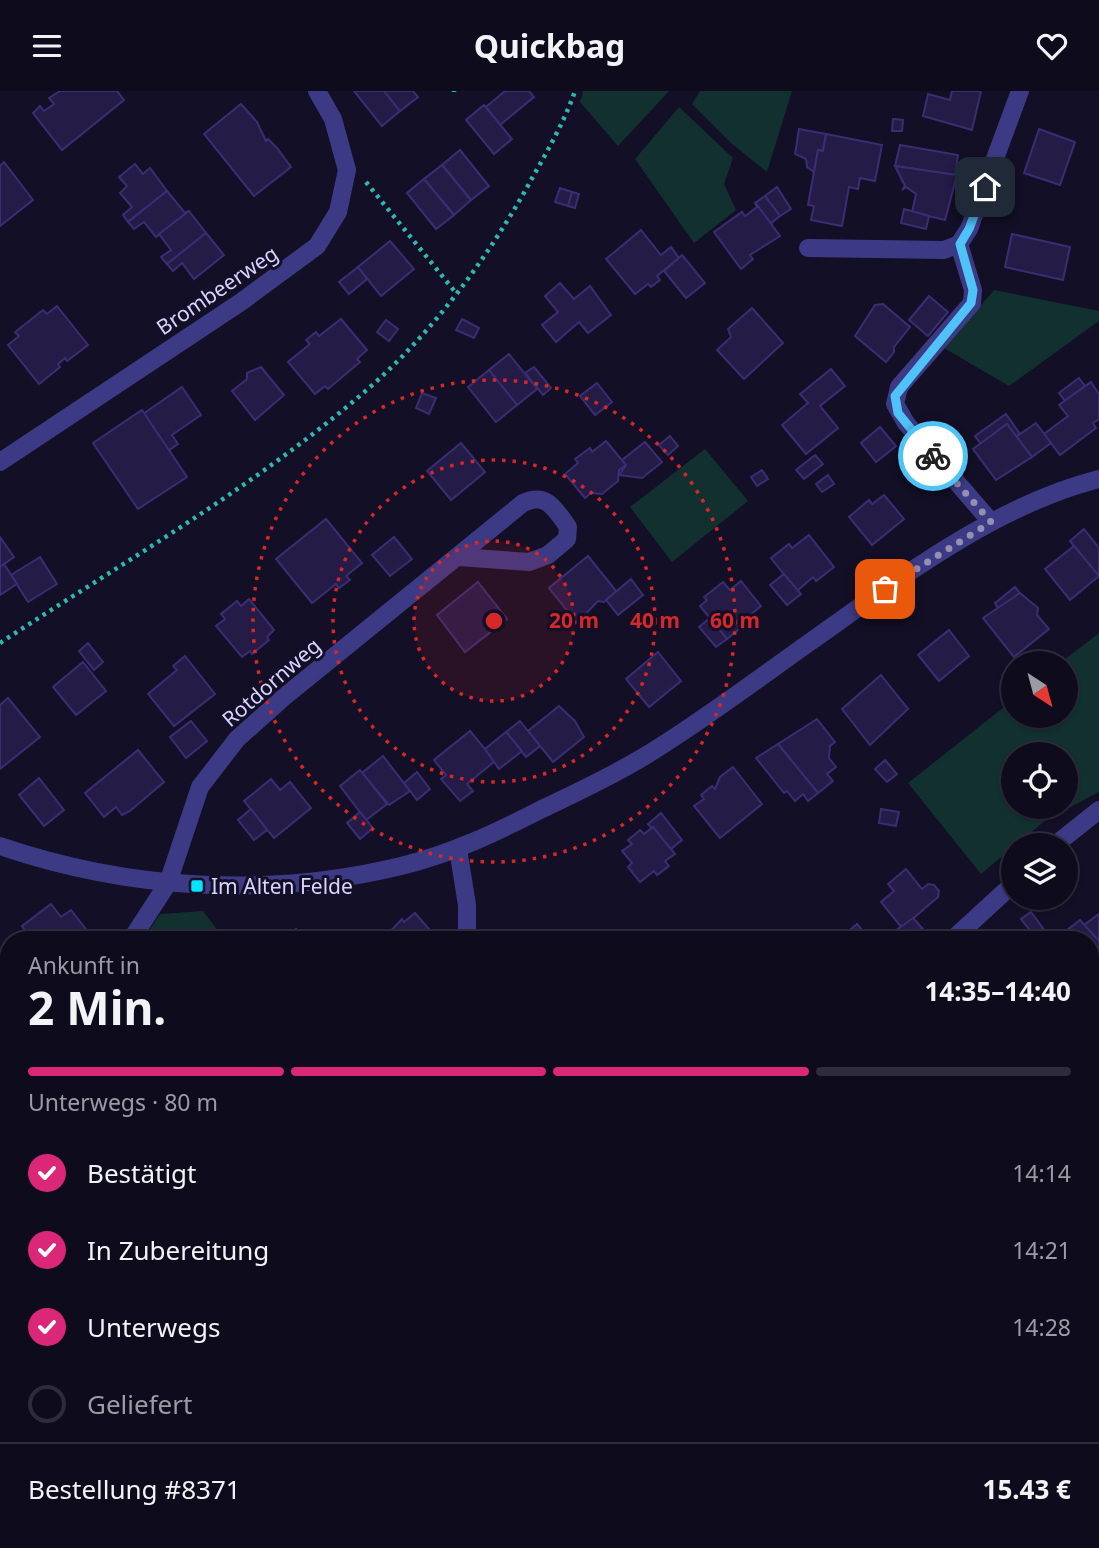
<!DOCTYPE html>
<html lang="de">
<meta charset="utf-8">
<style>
body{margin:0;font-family:"Noto Sans",sans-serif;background:#1c1929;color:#f1f3f6;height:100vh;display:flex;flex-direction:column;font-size:26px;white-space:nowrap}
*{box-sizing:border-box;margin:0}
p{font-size:23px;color:#9b9ba3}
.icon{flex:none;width:38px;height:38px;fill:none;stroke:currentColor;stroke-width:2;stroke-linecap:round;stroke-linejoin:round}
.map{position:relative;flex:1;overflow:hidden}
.side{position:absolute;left:0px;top:840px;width:1099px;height:618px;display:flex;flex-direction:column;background:#0e0b1c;border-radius:28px 28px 0 0;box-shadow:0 2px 5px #0004,0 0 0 2px #2e2b3b}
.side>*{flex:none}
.needle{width:46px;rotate:144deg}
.controls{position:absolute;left:1001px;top:560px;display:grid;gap:14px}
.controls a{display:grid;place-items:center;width:77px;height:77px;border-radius:50%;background:#0e0b1c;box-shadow:0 2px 5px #0004,0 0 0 2px #2e2b3b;font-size:35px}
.pin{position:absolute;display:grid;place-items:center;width:60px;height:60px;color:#fff;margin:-30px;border-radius:14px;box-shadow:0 4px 10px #0006}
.courier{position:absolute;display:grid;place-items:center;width:70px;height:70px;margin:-35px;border:5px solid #4fc3f7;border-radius:50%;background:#fff;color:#222;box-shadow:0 2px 9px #0007}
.summary em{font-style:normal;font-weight:700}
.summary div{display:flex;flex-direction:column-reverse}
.summary{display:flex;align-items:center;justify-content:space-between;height:119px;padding:0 28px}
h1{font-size:46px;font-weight:700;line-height:52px}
.bar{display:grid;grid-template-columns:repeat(4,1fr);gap:10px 7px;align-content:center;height:84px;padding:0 28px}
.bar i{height:9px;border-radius:5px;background:#2e2b3b}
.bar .selected{background:#db2777}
.bar p{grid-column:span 4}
.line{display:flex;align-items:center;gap:18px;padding:0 28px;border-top:2px solid #2e2b3b}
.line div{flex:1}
ol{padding:0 28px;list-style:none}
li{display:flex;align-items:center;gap:21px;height:77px}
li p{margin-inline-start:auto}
li .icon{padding:7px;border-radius:50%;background:#db2777;color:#fff;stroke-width:4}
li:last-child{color:#9b9ba3}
li i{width:38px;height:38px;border:4px solid #2e2b3b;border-radius:50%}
header{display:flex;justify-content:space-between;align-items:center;height:91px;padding:0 28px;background:#0e0b1c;font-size:32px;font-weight:700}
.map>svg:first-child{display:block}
</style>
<header><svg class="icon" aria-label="menu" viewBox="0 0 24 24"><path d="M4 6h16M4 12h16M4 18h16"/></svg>Quickbag<svg class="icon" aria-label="heart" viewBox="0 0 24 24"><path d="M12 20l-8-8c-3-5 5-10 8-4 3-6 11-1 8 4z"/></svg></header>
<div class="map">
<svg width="1099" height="1457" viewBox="0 0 1099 1457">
<rect width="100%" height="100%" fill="#130f26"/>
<g fill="#12302f" fill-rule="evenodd">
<polygon points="583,0 669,0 618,55 580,11"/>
<polygon points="700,0 792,0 767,81 732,53 692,13"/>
<polygon points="679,16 733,67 724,93 736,119 694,152 635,68"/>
<polygon points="994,199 1099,220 1099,230 1009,295 944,257"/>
<polygon points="705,358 748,410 672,471 630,416"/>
<path d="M1099,542V701L1046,729L981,783L908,692L1013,609V625H1066V572H1060ZM1013,663H1066V716H1013Z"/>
<polygon points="203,820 225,849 143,849 160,823"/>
<polygon points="0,1020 9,1036 9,1449 127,1449 134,1457 0,1457"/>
<polygon points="1099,1395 1099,1457 1026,1457 1035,1449 1090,1449 1090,1402"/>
</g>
<g fill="#241b47" stroke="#3b2d73" stroke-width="2">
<polygon points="60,0 117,0 124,9 62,59 33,22 40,15 44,20 54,13 49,7"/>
<polygon points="354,0 384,0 400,20 382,35"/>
<polygon points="384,0 413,0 418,6 400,20"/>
<polygon points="505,0 529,0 534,6 500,34 486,16"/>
<polygon points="952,0 981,0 972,39 923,25 928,3 950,9"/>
<polygon points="241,13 257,31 266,50 268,48 277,57 291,76 254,105 204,43"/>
<polygon points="484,14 512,48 494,63 466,29"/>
<polygon points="893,28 903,29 902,40 892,40"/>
<polygon points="799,38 826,43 823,60 818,59 814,81 807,76 806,68 795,63"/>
<polygon points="1039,38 1075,51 1060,94 1024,82"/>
<polygon points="826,43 882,54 875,90 860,87 858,98 849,96 842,135 811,129 814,115 808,114 818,59 823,60"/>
<polygon points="900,54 958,64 955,84 895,75"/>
<polygon points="460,59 489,95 471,109 442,74"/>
<polygon points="4,71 33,109 0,135 0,75"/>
<polygon points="135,73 143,83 150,77 167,100 128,131 123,124 132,116 120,102 127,95 119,86"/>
<polygon points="442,74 471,109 454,124 424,88"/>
<polygon points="895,75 957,84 945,129 912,121 916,103 906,96 902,99 905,95"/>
<polygon points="424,88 454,124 436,138 407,102"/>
<polygon points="777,96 791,118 780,125 765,105"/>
<polygon points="560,97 572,101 568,115 555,111"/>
<polygon points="167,100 185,122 189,120 156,146 144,131 134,138 128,131"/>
<polygon points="572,101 579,103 575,117 568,115"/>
<polygon points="765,105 780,125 770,133 755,112"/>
<polygon points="755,111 780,145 750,164 753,168 741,178 714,141 742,121 745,125 757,116"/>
<polygon points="904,118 929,125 926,138 901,132"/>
<polygon points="189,120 206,142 167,173 161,166 171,159 159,143"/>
<polygon points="641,139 661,164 671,156 679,167 657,185 660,189 651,196 648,193 635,203 606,168"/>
<polygon points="206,142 224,164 194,188 182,172 173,180 167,173"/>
<polygon points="1012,143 1070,156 1063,189 1005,176"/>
<polygon points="390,150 414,178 381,205 358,176"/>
<polygon points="682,164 705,192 686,207 664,180"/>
<polygon points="358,176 367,188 349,203 339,191"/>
<polygon points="560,192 574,208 590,195 611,224 588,242 579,231 556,251 542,234 558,221 545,205"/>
<polygon points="929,205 948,221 928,245 909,229"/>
<polygon points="883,213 910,236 894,256 894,261 886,271 855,245 875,214"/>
<polygon points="57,215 88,254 67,270 65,267 58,273 60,276 39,293 8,254 19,245 15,241 43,219 47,223"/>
<polygon points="752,217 783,252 744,288 717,259 731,246 728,238"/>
<polygon points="341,228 367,259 357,268 360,271 328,298 325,295 315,303 288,271 310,253 306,249 316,241 319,245"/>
<polygon points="462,228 479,237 474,247 456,239"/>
<polygon points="386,229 398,238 389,250 377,241"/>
<polygon points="509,263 537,298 517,314 489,279"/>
<polygon points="261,276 284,304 255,329 232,300 247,288 247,282"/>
<polygon points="534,276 551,297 543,304 525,282"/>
<polygon points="831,278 845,295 820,315 838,337 806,363 782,334 808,312 800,303"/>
<polygon points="489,279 517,314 496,331 468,296"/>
<polygon points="1079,287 1085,295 1065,310 1059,302"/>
<polygon points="1091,291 1099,303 1099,328 1093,332 1096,337 1060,364 1044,343 1068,325 1059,314"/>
<polygon points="597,292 612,311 595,324 580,305"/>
<polygon points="182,296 201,324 172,344 178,353 168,360 143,323"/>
<polygon points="422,302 436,307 429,323 416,317"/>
<polygon points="142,319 187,386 138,418 93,352"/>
<polygon points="1006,323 1020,343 1016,346 1007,333 981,353 975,345"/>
<polygon points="1036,332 1051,352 1032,366 1016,346"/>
<polygon points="1007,333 1032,366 996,389 973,358"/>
<polygon points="880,336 896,355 876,371 861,352"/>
<polygon points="670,345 678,355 668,364 659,354"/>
<polygon points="606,350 626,374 619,379 618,390 602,403 591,402 585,407 565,383 578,372 575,368 590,357 592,361"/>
<polygon points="645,351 662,371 642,387 619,384 626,374 622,369"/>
<polygon points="461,352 485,381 451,409 427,380"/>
<polygon points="815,364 823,373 804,388 796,379"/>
<polygon points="762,379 768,388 757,395 751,386"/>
<polygon points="828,384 834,393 822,401 816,393"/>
<polygon points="884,404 904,428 872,454 849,426 869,409 872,413"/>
<polygon points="326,428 362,472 346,485 350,489 339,497 336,493 312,512 276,468"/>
<polygon points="1084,438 1099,457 1099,485 1070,450"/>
<polygon points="809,444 834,476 816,490 813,486 797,500 771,467 789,453 792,457"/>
<polygon points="0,446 14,466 0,476"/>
<polygon points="394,446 412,468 390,485 372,464"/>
<polygon points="1074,455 1099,485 1070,509 1045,478"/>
<polygon points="588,465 617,501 604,511 598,510 577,532 549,497"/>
<polygon points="40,466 57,493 28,511 11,484"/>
<polygon points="4,473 17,493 0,504 0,476"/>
<polygon points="784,483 801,503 787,514 770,494"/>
<polygon points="631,488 643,504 618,524 606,509"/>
<polygon points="741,490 761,515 749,525 751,528 727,548 700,515 707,509 704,506 723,491 730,499"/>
<polygon points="478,491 507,528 465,561 437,524"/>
<polygon points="1015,496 1020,502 1001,517 997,516 995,512"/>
<polygon points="1020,502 1038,517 1037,524 1049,538 1014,566 983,527"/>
<polygon points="249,508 274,539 267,546 269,549 252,563 250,560 242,566 216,535 225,528 221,523 237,510 241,515"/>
<polygon points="710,527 727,548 716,556 699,536"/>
<polygon points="949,539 969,565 939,590 918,564"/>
<polygon points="88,552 103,571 94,579 79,560"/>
<polygon points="658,561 681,590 649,616 626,588"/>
<polygon points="185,565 215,603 174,635 148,603 177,579 173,575"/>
<polygon points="83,571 106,600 76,624 53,596"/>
<polygon points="881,584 908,618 870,654 842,618"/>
<polygon points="8,607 40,646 0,678 0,614"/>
<polygon points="559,615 575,630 584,646 553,671 528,640"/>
<polygon points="817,628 835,651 830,655 829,667 836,676 827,683 833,690 818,702 778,653"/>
<polygon points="191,630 207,650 186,667 170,646"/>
<polygon points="520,630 540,655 526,666 506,641"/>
<polygon points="470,640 495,670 467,693 473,700 460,710 441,688 446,684 434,669"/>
<polygon points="506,641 522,660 499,678 485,658"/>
<polygon points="778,653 818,702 808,710 803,703 795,710 787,700 784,702 756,667"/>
<polygon points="138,659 164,691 130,720 122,724 116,716 104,726 85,702"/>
<polygon points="383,665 410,700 389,714 362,682"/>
<polygon points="885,669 897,683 887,691 875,678"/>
<polygon points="733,676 762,713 720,747 694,715 704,708 701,704 712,695 715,698 720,686"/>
<polygon points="360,679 387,713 366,729 340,695"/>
<polygon points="417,681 430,698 417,709 404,692"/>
<polygon points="39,687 64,719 44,735 19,704"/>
<polygon points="271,688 280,699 290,691 311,717 274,747 244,710"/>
<polygon points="251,718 267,739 254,749 238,729"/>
<polygon points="881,718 899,721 896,735 879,732"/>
<polygon points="360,721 373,737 360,748 347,732"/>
<polygon points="661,722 682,749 671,758 648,733"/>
<polygon points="653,736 675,763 665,770 669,775 657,784 654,780 640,791 628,776 632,772 622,760 632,753 628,749 640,739 644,743"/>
<polygon points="906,778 922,798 928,793 934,794 939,800 938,806 902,837 881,811 894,800 888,793"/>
<polygon points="51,813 61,826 71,819 92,846 31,849 22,835"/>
<polygon points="1031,821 1045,840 1036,847 1021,828"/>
<polygon points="415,822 435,845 431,849 382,849 402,828 404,831"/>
<polygon points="1099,823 1099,850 1098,852 1084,834"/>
<polygon points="913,827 922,837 908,849 902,849 895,840"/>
<polygon points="1080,829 1099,850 1099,877 1090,883 1090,849 1054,849"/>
<polygon points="857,833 870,849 838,849"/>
<polygon points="922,837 928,845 924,849 908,849"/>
<polygon points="296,838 305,849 279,849 283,848"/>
<polygon points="3,870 9,878 9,910 3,921 0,921 0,873"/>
<polygon points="1098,947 1099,948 1099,978 1090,966 1090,953"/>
<polygon points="1090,966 1099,978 1099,983 1090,989"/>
<polygon points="1099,1050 1099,1070 1090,1059"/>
<polygon points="1099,1110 1099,1144 1090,1147 1090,1116"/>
<polygon points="1096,1210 1099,1267 1090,1273 1090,1214"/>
<polygon points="1090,1303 1099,1315 1099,1320 1090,1326"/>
<polygon points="454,1449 467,1449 473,1457 449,1457 447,1454"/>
<polygon points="599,1449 634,1449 639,1455 646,1449 656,1449 660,1454 657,1457 590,1457"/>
<polygon points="688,1449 746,1449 736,1457 695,1457"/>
<polygon points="859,1449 921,1449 910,1457 865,1457"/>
</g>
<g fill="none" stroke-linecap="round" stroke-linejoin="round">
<g stroke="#2fb8b0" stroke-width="4.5" stroke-dasharray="3.5 5" stroke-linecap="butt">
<polyline points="454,1 454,0"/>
<polyline points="366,91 456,202"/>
<path d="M0,552C119,474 246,401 355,309C424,252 481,177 525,100C543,67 563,35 575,0"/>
<polyline points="1090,1168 1099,1162"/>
</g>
<g stroke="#3d3a85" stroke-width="18">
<polyline points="959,153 973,199 972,212 899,296 895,313 906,332 991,431"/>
<polyline points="808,157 944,159 959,153 969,138 1020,0"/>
<polyline points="0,371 241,211 317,155 338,121 347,79 333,28 317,0"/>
<polyline points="1055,754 1099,719"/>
<path d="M0,755C129,799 269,807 401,775C451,763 497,741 542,718C576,702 612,685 645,665C701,631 755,590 810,551C898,489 993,415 1099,388"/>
<polyline points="458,758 467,814 467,849"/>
<path d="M131,849L168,792L200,696L237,648L284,606L523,412C547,401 555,418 568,436L567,448L548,464L529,471L459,466"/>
<polyline points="952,849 1013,793"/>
<polyline points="0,968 9,956"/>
<polyline points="1090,1018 1099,1012"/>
<polyline points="1090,1364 1099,1356"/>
<polyline points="515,1449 522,1457"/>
<polyline points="820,1449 827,1457"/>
<polyline points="377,1457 387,1449"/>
<polyline points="996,1457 1004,1449"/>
</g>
</g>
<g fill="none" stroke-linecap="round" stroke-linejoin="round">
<polyline stroke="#948fb3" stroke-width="7" stroke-dasharray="0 12.6" points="885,498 991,431 933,365"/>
<polyline stroke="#4fc3f7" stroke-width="9" points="933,365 898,322 895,305 971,212 973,199 960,153 969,138 985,96"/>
</g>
<circle cx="494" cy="530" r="80" fill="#d62828" fill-opacity=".12"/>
<g fill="none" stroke="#d62828" stroke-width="3.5" stroke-dasharray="3.5 7">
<circle cx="494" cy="530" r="80"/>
<circle cx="494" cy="530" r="161"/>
<circle cx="494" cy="530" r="241"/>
</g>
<rect fill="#00e5ff" stroke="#130f26" stroke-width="2.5" x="190" y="788" width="14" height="14" rx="3.5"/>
<g text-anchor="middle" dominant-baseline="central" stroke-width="6" stroke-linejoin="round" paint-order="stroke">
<g font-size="21" fill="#d9d4ff" stroke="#130f26">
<text transform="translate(217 199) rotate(-34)">Brombeerweg</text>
<text transform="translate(271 591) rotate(-41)">Rotdornweg</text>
</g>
<g font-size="21" fill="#d9d4ff" stroke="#130f26" text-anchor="start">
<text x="211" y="795">Im Alten Felde</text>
</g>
</g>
<circle cx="494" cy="530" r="10" fill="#d62828" stroke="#130f26" stroke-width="3.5"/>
<g font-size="21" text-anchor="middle" font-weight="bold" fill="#d62828" stroke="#130f26" stroke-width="6" stroke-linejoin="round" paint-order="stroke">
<text x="574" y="537">20 m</text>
<text x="655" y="537">40 m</text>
<text x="735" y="537">60 m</text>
</g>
</svg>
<div class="controls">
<a><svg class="needle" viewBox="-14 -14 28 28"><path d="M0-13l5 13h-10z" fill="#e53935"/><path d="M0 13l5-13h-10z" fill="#9b9ba3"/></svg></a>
<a><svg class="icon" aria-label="locate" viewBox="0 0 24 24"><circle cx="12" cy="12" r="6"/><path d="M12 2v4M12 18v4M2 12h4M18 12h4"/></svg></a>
<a><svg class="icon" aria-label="layers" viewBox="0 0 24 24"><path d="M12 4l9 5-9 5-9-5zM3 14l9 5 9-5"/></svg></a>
</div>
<div class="pin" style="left:885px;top:498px;background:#ea580c"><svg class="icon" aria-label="bag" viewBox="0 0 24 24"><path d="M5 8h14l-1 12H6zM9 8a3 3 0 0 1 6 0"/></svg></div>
<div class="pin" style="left:985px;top:96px;background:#1f2937"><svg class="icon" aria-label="home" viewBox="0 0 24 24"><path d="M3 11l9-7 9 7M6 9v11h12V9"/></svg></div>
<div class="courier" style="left:933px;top:365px"><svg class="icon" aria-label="bike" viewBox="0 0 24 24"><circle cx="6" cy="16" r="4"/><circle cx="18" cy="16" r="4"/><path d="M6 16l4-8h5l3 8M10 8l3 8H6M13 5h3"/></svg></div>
<section class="side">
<div class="summary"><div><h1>2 Min.</h1><p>Ankunft in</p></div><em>14:35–14:40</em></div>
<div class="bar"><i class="selected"></i><i class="selected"></i><i class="selected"></i><i></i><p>Unterwegs · 80 m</p></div>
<ol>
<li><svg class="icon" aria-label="check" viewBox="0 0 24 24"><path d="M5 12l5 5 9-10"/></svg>Bestätigt<p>14:14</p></li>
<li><svg class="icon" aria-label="check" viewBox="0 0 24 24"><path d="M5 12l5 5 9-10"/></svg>In Zubereitung<p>14:21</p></li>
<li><svg class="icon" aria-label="check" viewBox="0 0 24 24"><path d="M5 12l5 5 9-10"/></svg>Unterwegs<p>14:28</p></li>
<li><i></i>Geliefert</li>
</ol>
<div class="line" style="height:91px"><div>Bestellung #8371</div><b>15.43 €</b></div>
</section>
</div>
